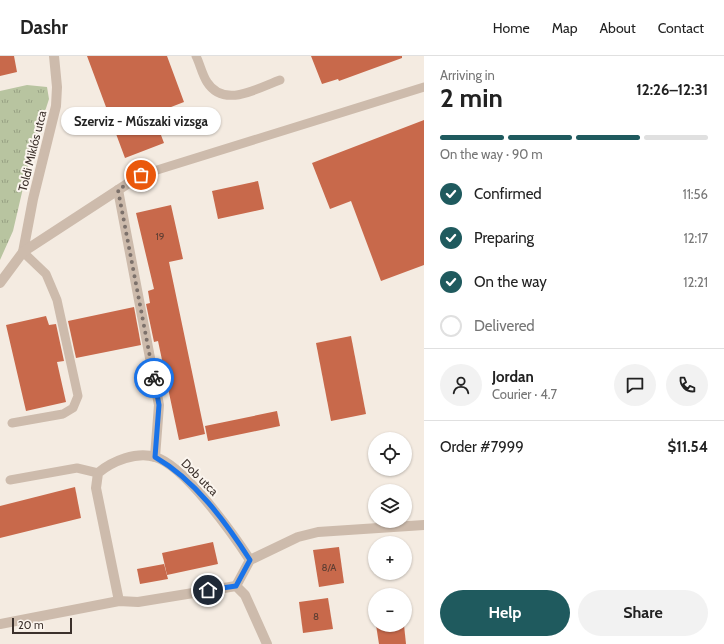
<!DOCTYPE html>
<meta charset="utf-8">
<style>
body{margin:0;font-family:Cabin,sans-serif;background:#f2f2f2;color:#222;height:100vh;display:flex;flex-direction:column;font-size:15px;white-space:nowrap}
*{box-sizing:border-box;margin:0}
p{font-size:13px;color:#767676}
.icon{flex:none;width:22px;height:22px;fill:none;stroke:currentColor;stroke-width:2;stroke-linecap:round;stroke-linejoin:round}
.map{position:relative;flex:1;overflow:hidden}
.details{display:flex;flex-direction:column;background:#fff;width:300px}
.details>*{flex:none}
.controls{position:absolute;left:368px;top:376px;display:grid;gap:8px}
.controls a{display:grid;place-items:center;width:44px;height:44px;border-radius:50%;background:#fff;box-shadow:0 1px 3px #0004;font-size:20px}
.scale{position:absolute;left:12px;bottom:10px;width:60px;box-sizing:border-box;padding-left:4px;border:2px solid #3b302b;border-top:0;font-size:11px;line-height:14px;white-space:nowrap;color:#3b302b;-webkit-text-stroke:3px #fbf5ee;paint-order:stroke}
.pin{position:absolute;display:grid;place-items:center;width:34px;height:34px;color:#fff;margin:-17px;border:2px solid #fff;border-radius:50%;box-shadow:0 1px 4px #0007}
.courier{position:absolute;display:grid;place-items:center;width:40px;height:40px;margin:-20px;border:3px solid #1a73e8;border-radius:50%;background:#fff;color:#222;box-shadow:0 1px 5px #0007}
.bubble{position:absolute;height:28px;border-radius:14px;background:#fff;box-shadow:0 1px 3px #0004;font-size:13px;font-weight:700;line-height:28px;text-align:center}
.headline em{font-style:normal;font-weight:700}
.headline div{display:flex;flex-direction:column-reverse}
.headline{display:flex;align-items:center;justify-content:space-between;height:68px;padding:0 16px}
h1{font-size:26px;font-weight:700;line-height:30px}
.bar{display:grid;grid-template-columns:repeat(4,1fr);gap:6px 4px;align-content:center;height:48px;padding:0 16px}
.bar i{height:5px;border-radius:3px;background:#e0e0e0}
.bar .active{background:#1f5a5e}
.bar p{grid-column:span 4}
.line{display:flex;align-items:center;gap:10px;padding:0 16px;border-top:1px solid #e0e0e0}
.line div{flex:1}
.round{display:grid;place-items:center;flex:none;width:42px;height:42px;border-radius:21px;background:#f2f2f2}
ol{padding:0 16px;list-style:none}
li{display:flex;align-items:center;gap:12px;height:44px}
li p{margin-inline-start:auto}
li .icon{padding:4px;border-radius:50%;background:#1f5a5e;color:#fff;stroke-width:4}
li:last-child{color:#767676}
li i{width:22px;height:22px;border:2px solid #e0e0e0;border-radius:50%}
.button{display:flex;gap:8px;margin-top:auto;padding:8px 16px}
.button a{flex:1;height:46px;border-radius:24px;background:#1f5a5e;color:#fff;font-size:16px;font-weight:700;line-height:46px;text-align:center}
.button a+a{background:#f2f2f2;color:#222}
header{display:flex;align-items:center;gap:24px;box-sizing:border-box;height:56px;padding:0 20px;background:#fff;border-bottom:1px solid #e0e0e0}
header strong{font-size:19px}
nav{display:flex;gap:22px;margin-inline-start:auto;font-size:14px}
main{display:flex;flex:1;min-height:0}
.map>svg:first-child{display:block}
</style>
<header>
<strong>Dashr</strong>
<nav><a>Home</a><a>Map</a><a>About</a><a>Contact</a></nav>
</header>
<main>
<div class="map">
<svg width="424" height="588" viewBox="0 0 424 588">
<defs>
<pattern id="grass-tufts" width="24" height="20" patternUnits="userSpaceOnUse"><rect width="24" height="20" fill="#b8c4a0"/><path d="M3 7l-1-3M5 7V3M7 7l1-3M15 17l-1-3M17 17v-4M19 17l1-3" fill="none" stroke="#97a083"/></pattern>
</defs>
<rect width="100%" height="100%" fill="#f4ebe1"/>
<polygon fill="url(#grass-tufts)" points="27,29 47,31 49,43 30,102 13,175 0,204 0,35"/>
<g fill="#c8694b">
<polygon points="0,0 14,0 17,16 0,20"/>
<polygon points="87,0 167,0 184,46 153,58 164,87 125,102"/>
<polygon points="311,0 402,0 402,2 339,25 338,23 322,28"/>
<polygon points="424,64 424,209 381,225 351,145 330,153 312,107"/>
<polygon points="258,125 264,153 218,163 212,135"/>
<polygon points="171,149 183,203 169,206 205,378 179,384 158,285 154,286 146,248 150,247 148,235 154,233 136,157"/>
<polygon points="134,251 141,289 76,302 68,265"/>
<polygon points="46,260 49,269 56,268 64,305 57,306 66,346 26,355 6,269"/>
<polygon points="351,280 366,358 331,365 316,287"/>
<polygon points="277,355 280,370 208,385 205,370"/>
<polygon points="75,431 81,462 0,482 0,450"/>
<polygon points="213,486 218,508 167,519 162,497"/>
<polygon points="339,491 344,527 319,531 313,494"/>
<polygon points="164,508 168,523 140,528 137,513"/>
<polygon points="328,542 333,573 303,577 299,546"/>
<polygon points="376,569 404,569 406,588 379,588"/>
</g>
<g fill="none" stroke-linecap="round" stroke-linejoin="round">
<g stroke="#cdbbac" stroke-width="9">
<path d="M196,0C200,8 202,18 207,26C224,53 258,32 280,24"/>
<polyline points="141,119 424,31"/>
<polyline points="12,367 63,358 73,352 78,340 57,244 46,218 23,196"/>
<polyline points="10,424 77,412 98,417"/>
</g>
<g stroke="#cdbbac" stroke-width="10">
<polyline points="118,134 159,349 155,401"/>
<polyline points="23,196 33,143 56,50 57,31 54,0"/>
<polyline points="0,227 23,196 141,119"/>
<polyline points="236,530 250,504 298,481 318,476 424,469"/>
<path d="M119,545L96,432L98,417C112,405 137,395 155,401C184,409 233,478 250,504"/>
<polyline points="0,568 119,545 138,546 236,530 245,539 267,588"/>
</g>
</g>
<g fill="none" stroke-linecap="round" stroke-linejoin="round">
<polyline stroke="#7c716b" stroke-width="4" stroke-dasharray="0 7.2" points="141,119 118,134 154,322"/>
<path stroke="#1a73e8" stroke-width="5" d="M154,322L159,349L155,401C195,424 225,465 250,504L236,530L208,534"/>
</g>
<g text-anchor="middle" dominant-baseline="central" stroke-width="4" stroke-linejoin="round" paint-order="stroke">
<g font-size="10" fill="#5e3e33">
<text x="160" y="180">19</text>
<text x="329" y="511">8/A</text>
<text x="316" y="560">8</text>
</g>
<g font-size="12" fill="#3b302b" stroke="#fbf5ee">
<text transform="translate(32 95) rotate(-76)">Toldi Miklós utca</text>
<text transform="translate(200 421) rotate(45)">Dob utca</text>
</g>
</g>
</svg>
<div class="controls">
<a><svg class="icon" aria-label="locate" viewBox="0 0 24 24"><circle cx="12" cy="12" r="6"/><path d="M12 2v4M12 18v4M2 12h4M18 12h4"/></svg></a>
<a><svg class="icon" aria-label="layers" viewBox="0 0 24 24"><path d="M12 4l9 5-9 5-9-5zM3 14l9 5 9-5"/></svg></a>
<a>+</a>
<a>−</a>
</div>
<div class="scale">20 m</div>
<div class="pin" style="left:141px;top:119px;background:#ea580c"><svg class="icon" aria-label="bag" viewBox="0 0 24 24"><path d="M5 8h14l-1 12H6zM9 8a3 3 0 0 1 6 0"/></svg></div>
<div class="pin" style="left:208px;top:534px;background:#1f2937"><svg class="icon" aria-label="home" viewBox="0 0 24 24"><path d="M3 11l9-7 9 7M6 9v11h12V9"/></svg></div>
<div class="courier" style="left:154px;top:322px"><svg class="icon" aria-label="bike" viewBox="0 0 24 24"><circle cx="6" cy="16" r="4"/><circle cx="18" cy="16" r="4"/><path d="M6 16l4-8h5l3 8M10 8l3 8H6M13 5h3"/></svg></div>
<div class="bubble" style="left:61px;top:51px;width:160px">Szerviz - Műszaki vizsga</div>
</div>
<section class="details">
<div class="headline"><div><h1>2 min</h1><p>Arriving in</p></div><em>12:26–12:31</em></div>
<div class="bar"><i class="active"></i><i class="active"></i><i class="active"></i><i></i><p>On the way · 90 m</p></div>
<ol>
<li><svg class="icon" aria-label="check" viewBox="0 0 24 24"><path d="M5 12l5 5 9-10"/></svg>Confirmed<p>11:56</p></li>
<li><svg class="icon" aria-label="check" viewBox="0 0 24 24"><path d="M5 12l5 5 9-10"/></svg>Preparing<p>12:17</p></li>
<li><svg class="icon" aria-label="check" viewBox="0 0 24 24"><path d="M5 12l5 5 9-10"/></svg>On the way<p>12:21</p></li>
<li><i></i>Delivered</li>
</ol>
<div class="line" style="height:72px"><a class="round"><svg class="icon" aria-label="person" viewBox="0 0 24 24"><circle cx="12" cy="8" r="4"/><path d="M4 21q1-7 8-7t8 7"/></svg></a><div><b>Jordan</b><p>Courier · 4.7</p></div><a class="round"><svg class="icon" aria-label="chat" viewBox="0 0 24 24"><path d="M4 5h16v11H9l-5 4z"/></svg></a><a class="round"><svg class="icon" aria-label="phone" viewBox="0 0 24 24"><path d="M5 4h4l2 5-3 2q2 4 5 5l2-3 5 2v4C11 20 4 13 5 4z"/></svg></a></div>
<div class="line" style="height:52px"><div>Order #7999</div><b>$11.54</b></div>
<div class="button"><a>Help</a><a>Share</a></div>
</section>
</main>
